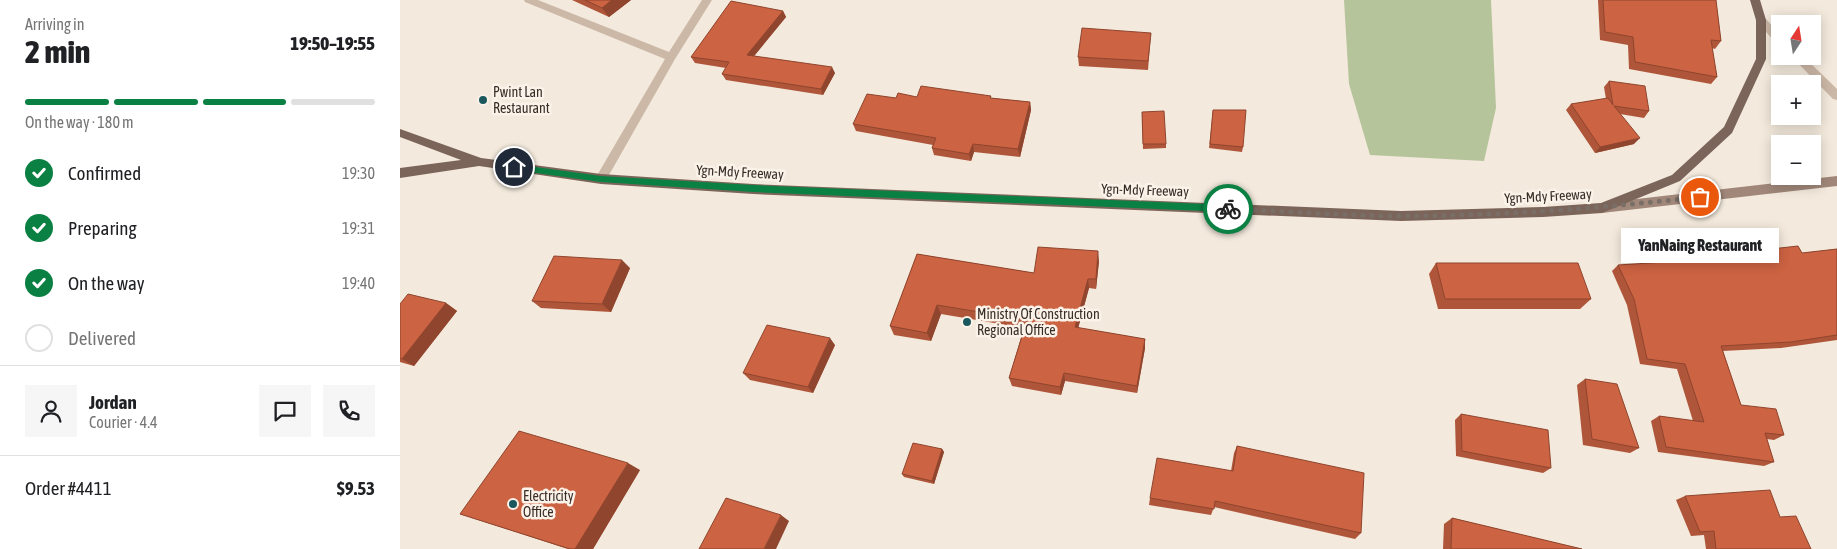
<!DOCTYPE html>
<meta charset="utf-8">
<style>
body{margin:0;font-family:"Asap Condensed",sans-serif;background:#f6f6f6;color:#202124;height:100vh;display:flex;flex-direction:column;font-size:19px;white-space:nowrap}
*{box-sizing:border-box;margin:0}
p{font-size:16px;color:#757577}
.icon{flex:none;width:28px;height:28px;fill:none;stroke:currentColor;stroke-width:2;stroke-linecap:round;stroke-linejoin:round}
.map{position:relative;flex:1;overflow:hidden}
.sheet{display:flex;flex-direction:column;background:#fff;width:400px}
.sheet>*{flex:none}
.needle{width:32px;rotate:12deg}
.controls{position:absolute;left:1371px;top:15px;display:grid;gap:10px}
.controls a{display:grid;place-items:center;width:50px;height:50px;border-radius:0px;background:#fff;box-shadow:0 2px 12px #0003;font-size:25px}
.pin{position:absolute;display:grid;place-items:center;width:42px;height:42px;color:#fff;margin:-21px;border:2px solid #fff;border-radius:50%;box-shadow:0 1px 5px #0007}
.courier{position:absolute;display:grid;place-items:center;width:50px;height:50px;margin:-25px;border:4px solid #0b8043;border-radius:50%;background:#fff;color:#222;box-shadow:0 1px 6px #0007}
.bubble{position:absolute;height:35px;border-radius:0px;background:#fff;box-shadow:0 2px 12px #0003;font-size:16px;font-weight:800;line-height:35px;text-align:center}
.head em{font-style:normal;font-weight:800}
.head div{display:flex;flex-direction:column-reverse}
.head{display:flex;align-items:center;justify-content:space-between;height:85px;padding:0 25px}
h1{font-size:32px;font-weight:800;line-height:38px}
.bar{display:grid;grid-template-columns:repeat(4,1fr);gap:8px 5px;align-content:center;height:60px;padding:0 25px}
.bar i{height:6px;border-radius:4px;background:#e0e0e0}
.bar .current{background:#0b8043}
.bar p{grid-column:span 4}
.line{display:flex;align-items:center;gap:12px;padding:0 25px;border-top:1px solid #e0e0e0}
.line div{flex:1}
.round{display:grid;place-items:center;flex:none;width:52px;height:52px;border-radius:0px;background:#f6f6f6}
ol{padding:0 25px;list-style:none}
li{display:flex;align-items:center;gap:15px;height:55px}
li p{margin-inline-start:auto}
li .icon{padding:5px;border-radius:50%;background:#0b8043;color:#fff;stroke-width:4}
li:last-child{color:#757577}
li i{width:28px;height:28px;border:2px solid #e0e0e0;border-radius:50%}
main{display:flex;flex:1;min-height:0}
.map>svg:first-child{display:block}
</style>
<main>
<section class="sheet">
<div class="head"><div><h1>2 min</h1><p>Arriving in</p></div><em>19:50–19:55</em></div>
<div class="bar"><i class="current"></i><i class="current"></i><i class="current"></i><i></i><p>On the way · 180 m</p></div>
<ol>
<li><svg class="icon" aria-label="check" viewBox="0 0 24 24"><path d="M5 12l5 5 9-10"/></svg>Confirmed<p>19:30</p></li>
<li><svg class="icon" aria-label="check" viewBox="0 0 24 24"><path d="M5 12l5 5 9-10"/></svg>Preparing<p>19:31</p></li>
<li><svg class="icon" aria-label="check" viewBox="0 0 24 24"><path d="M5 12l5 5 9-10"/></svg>On the way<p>19:40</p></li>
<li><i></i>Delivered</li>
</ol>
<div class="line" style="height:90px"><a class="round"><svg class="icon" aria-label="person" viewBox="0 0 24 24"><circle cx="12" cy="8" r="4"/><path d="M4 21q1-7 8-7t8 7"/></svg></a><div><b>Jordan</b><p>Courier · 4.4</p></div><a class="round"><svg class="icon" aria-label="chat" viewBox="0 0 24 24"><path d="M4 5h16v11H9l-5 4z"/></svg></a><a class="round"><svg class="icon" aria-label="phone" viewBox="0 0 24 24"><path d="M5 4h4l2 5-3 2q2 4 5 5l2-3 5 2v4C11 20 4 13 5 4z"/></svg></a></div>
<div class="line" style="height:65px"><div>Order #4411</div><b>$9.53</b></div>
</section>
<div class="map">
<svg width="1437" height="549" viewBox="0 0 1437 549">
<rect width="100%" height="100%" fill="#f3e9dc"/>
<polygon fill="#b6c49b" points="944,0 1091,0 1096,108 1084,161 970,155 949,84"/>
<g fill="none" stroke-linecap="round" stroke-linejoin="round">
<polygon fill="#ccb8a7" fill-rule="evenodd" points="124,0 138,0 269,52 302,0 312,0 275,59 205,182 197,182 195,179 265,59 125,2"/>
<g fill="#ccb8a7" fill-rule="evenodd">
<polygon points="1361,17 1365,18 1380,34 1380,44 1376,43 1357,22 1357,18"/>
<polygon points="1391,56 1403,56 1437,89 1437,100 1433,99"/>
</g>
<polygon fill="#a08779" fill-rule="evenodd" points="1437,176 1437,186 1202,213 1198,211 1196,208 1198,205 1202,203"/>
<polygon fill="#7b6459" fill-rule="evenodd" points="1350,0 1360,0 1366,20 1366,59 1332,133 1280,181 1202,213 1143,217 1001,221 353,194 201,184 79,166 0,178 0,168 61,160 0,137 0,129 81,158 201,174 353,184 1001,211 1143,207 1201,203 1272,175 1324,127 1356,59 1356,20"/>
</g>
<g fill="#af5539">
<polygon points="172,0 231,0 209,17"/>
<polygon points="1198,0 1316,0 1321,41 1315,49 1312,48 1317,77 1311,84 1229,69 1228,45 1200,40"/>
<polygon points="383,11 386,17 354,56 435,73 423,95 326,80 322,74 326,68 295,63 291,57"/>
<polygon points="751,33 748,70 679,66 678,57"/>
<polygon points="1209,81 1249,111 1244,118 1220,114 1234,144 1195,153 1166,110 1171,104 1206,99 1204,87"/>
<polygon points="591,96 591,98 630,102 631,110 620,157 574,152 571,161 534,155 532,148 533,145 456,131 453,124 496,98"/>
<polygon points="813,110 843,147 842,152 809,148"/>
<polygon points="742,112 766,144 766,148 743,149"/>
<polygon points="1437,249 1437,340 1381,348 1323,351 1341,405 1384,435 1374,440 1367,439 1374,462 1364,466 1258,452 1251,421 1259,416 1293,421 1277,369 1240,364 1227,305 1212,271 1218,265 1278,262 1281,259 1324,256 1326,254 1350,253 1353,251 1402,253"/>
<polygon points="517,254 634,273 699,261 696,289 689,288 678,328 745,339 745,348 737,393 665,381 661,395 612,386 609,378 624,328 541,314 531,341 494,335 490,326"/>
<polygon points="1036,263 1191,299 1180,309 1038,309 1029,274"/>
<polygon points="230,268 211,312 141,308 132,301"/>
<polygon points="46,303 57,311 14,366 0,362 0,304"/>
<polygon points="435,345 413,393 350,380 343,373"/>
<polygon points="1185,379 1239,448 1230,453 1183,445 1177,385"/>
<polygon points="1061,414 1151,468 1143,473 1056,456 1055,420"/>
<polygon points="837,446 961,533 955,539 814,507 811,515 749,505 750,498 831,471 834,453"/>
<polygon points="542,449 544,452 534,484 504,477 502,474"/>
<polygon points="240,470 193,549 168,549 60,514"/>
<polygon points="1285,496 1380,517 1411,549 1306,549 1304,535 1291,536 1276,500"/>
<polygon points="1052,518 1182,549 1043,549 1044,524"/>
</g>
<g fill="#8f452e">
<polygon points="212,0 231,0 209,17 202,8"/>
<polygon points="383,11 386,17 350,61 347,55"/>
<polygon points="432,67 435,73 423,95 421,89"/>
<polygon points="630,102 631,110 620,157 618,149"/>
<polygon points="1240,138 1234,144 1195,153 1200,147"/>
<polygon points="573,144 574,152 571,161 569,154"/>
<polygon points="698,251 699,261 696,289 696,279"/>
<polygon points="222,260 230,268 211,312 202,304"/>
<polygon points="688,279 689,288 676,336 675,327"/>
<polygon points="46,303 57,311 14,366 2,359"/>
<polygon points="537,305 541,314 531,341 527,333"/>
<polygon points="430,338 435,345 413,393 408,387"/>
<polygon points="745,339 745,348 737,393 737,386"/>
<polygon points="664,373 665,381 661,395 660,387"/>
<polygon points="542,449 544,452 534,484 532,481"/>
<polygon points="228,463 240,470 193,549 175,549"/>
<polygon points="381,515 389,521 376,549 364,549"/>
</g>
<g fill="#cc6342" stroke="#8f452e">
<polygon points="185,0 212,0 202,8"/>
<polygon points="1203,0 1316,0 1321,41 1311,40 1317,77 1235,62 1233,37 1205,32"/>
<polygon points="331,1 383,11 347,55 432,67 421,89 322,74 329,62 291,57"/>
<polygon points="682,28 751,33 748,61 678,57"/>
<polygon points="1209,81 1245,86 1249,111 1214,106 1240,138 1200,147 1171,104 1208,98 1213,105"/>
<polygon points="521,86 591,96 590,98 630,102 618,149 573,144 569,154 532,148 536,138 453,124 467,94 496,98 498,93 517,97"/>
<polygon points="813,110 846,110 843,147 810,144"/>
<polygon points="764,111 766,144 743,144 742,112"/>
<polygon points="1398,246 1402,253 1437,249 1437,335 1391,342 1321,346 1341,405 1376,409 1384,435 1365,433 1374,462 1266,447 1259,416 1304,422 1285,364 1247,359 1234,299 1218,265 1282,261 1281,259 1327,256 1326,254 1354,253 1353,251"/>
<polygon points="638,247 698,251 696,279 688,279 675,327 745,339 737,386 664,373 660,387 609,378 627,320 537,305 527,333 490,326 517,254 634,273"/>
<polygon points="154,256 222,260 202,304 132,301"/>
<polygon points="1036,263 1178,263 1191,299 1045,299"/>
<polygon points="8,294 46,303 2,359 0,358 0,304"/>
<polygon points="367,325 430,338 408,387 343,373"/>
<polygon points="1185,379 1217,384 1239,448 1192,439"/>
<polygon points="1061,414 1148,430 1151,468 1062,451"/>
<polygon points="119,431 228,463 175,549 170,549 60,514"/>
<polygon points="513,443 542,449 532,481 502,474"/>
<polygon points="837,446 964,473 961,533 815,501 814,509 750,498 757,458 833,471"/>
<polygon points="1370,490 1380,517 1396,516 1411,549 1316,549 1314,531 1300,532 1285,496"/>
<polygon points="326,498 381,515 364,549 299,549"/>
<polygon points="1052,518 1182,549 1051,549"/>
</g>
<polygon fill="#0b8043" points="114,164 201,176 353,185 828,205 832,209 828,212 353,192 201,182 114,170 110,167"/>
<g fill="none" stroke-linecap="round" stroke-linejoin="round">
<path stroke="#7a6f67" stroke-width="5" stroke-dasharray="0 9" d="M828,209C886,211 944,216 1002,216C1102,216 1201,208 1300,197"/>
</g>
<g fill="#1b585d" stroke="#fbf3e9" stroke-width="2">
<circle cx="83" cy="100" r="5"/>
<circle cx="567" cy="322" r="5"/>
<circle cx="113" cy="504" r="5"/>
</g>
<g text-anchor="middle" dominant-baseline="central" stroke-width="5" stroke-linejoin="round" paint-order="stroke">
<g font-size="14" fill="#392d28" stroke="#fbf3e9" text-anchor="start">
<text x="93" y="92">Pwint Lan<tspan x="93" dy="16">Restaurant</tspan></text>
<text x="577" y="314">Ministry Of Construction<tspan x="577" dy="16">Regional Office</tspan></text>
<text x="123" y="496">Electricity<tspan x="123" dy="16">Office</tspan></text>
</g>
<g font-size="14" fill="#392d28" stroke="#fbf3e9">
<text transform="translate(340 172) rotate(3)">Ygn-Mdy Freeway</text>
<text transform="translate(745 190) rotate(2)">Ygn-Mdy Freeway</text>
<text transform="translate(1148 196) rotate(-3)">Ygn-Mdy Freeway</text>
</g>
</g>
</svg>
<div class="controls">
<a><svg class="needle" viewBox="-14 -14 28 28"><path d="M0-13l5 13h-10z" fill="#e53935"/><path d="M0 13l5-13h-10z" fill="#757577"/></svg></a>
<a>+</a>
<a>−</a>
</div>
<div class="pin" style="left:1300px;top:197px;background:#ea580c"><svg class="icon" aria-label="bag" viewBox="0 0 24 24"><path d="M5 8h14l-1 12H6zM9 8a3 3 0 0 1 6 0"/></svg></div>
<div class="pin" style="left:114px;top:167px;background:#1f2937"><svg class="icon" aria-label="home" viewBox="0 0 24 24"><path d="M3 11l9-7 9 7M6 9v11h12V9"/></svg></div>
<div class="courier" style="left:828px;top:209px"><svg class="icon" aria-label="bike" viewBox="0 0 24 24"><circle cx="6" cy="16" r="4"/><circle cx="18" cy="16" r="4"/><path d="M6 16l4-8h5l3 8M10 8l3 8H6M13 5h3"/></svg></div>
<div class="bubble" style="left:1221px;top:228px;width:158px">YanNaing Restaurant</div>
</div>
</main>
